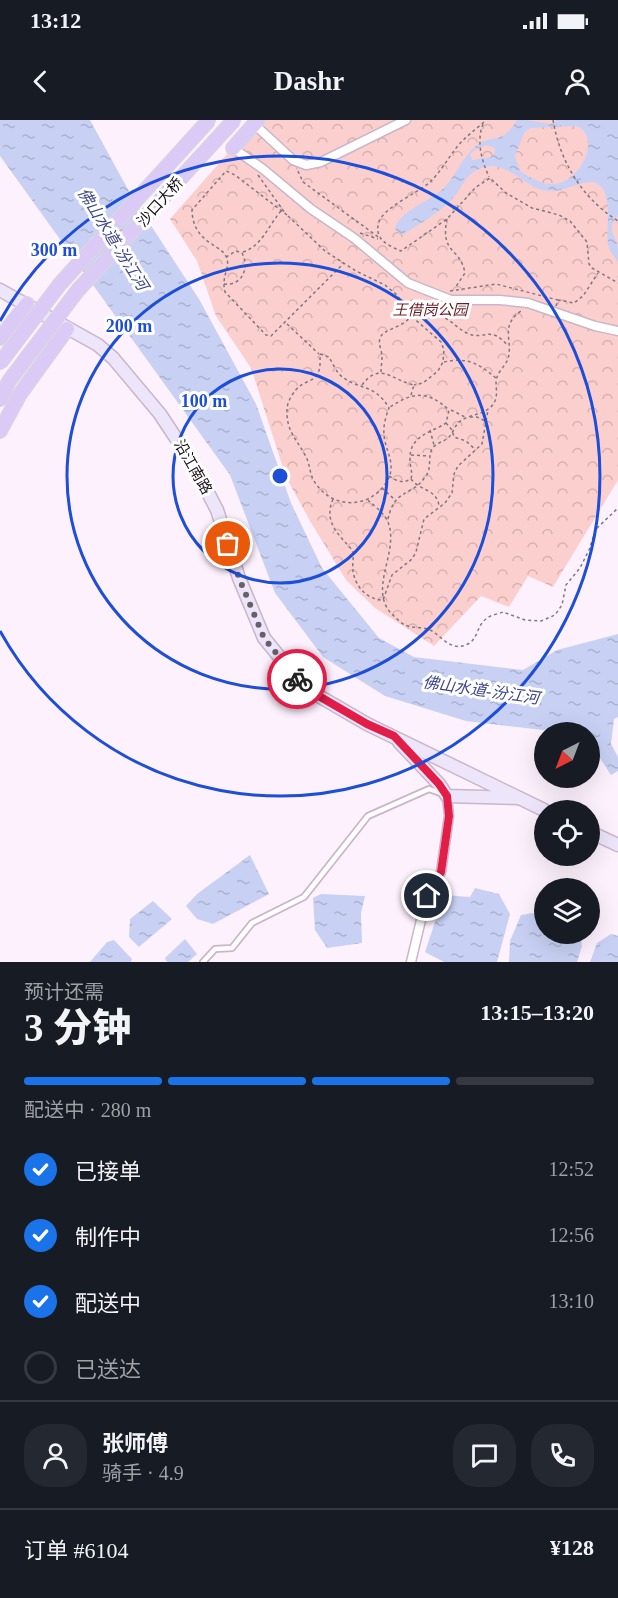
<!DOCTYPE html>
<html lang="zh">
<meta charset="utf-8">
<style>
body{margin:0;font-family:"Times New Roman","Noto Sans SC",serif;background:#242831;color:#f1f3f6;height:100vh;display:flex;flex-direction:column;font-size:22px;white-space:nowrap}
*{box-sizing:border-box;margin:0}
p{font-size:20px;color:#9ea1a6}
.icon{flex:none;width:33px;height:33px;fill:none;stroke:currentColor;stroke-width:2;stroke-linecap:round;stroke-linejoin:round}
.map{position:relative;height:842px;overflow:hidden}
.details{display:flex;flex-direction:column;background:#171b24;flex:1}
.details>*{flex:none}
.needle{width:39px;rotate:222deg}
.tools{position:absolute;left:534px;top:602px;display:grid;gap:12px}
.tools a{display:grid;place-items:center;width:66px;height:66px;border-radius:50%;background:#171b24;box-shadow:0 6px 24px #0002;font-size:30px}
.pin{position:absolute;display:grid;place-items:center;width:51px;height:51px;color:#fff;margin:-26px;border:3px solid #fff;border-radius:50%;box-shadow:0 2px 6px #0007}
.courier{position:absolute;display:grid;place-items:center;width:60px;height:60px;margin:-30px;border:4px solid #e11d48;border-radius:50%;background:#fff;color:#222;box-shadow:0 2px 8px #0007}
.headline em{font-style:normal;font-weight:800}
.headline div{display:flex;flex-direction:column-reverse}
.headline{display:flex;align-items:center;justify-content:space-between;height:102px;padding:0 24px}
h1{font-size:39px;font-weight:800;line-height:45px}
.bar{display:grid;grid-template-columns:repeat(4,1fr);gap:9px 6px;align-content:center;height:72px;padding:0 24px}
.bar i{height:8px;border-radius:4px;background:#363941}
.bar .selected{background:#1a73e8}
.bar p{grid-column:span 4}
.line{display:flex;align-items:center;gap:15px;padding:0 24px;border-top:2px solid #363941}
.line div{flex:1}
.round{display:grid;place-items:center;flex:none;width:63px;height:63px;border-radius:24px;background:#242831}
ol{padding:0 24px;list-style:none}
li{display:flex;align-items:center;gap:18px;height:66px}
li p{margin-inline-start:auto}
li .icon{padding:6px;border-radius:50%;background:#1a73e8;color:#fff;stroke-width:4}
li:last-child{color:#9ea1a6}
li i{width:33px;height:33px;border:3px solid #363941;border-radius:50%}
.status{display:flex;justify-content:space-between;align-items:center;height:42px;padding:0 30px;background:#171b24;direction:ltr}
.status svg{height:16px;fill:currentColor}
header{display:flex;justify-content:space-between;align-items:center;height:78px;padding:0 24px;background:#171b24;font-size:27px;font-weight:800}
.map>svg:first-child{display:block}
</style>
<div class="status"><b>13:12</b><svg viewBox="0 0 49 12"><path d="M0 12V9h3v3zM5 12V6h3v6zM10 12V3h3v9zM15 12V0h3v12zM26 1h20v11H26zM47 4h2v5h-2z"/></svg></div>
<header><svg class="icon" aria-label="back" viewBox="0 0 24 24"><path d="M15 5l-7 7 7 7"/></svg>Dashr<svg class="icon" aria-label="person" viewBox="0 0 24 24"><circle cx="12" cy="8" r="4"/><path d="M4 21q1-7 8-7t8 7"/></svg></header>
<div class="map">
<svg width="618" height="842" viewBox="0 0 618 842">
<defs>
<pattern id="park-crowns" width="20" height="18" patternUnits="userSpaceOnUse" patternTransform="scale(1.5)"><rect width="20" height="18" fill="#fbcfce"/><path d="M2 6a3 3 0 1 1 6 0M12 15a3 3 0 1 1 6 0" fill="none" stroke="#d6b1b0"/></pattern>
<pattern id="water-ripples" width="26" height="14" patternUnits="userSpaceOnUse" patternTransform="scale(1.5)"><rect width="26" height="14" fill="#c8d0f4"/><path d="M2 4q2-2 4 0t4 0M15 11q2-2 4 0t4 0" fill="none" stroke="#abb2d0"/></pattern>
</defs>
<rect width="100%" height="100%" fill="#fef1fe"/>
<polygon fill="url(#park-crowns)" points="257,0 618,0 618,360 553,467 528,456 509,487 481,476 434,526 375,488 346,460 310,401 286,357 251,248 216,196 197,141 170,99"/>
<g fill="url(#water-ripples)" fill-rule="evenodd">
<polygon points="0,0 90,0 131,75 199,179 256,284 291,383 322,448 379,518 414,537 523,550 557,530 618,514 618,597 614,599 611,624 618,637 618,651 611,655 590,623 590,612 560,612 466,601 385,576 323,537 275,473 230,355 0,36"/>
<path d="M517,0C530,0 539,2 551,4L557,0H618V95C605,112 616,113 618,128C618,133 618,139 618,144C616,137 609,132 608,124C605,106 618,55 583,63C571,66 556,74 543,70C526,66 515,51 498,47C489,44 479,48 472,53C464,59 460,71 453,78C439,93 421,103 404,114L399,113L395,109C398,92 429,81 441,71C455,58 461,38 476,26C493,12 500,28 517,0ZM575,6C603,13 582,66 550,64C539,63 529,57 520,51L515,36L524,13L530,8ZM487,25L495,28V32L491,37L472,40L470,34L478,28Z"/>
<polygon points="250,735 269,774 213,804 197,799 186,786 197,774"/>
<polygon points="475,768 499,774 510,794 497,842 444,842 425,832 444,775 470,777"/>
<polygon points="321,774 365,776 361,793 362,823 327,828 315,810 313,778"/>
<polygon points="153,781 172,799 139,827 129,817 130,799"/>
<polygon points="533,793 544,797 544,813 580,813 582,826 577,842 509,842 510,821 521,795"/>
<polygon points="611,814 618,816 618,842 590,842 597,823"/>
<polygon points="185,819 197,834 188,842 167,842 165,838"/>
<polygon points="114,820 132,839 131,842 90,842 107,822"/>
</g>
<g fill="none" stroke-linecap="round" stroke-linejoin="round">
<g stroke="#cab5c9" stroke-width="8">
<polyline id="lane" points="203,842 215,829 232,828 252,803 304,777 368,696 429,669 443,674"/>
</g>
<g stroke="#cab5c9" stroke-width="11">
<g id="street">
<polyline points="254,4 293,40 306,45 321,42 406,0"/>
<polyline points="233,28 263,49 311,89 354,118 408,163 451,180 500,180 528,183 595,206 618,211"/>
<polyline points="411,842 427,775 441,752 449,696 447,676"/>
</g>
</g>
<g stroke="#cab5c9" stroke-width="15">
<g id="secondary">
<polyline points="0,170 98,225 113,238 160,294 193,344 217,390 239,458 264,518 305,568 367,604 544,690"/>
<polyline points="399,622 439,664 447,676 519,678"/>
<polyline points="590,712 618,725"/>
</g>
</g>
<g stroke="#dad9da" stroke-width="16">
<g id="primary">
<polyline points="233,28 258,0"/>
<polyline points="0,218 27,184"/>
<polyline points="0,311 20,274 67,209"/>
</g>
</g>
<g stroke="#807680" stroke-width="1.5" stroke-dasharray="3 3" stroke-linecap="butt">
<path d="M553,0C560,42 582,78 618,101"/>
<path d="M484,2C475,10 465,17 457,27C448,38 440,53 429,63C417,73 383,88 379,102C373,119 389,126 401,131L447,99L476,67L490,58L506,73L532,88L559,95L570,101L587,122L589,144L592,148L618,163"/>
<path d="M483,4C476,22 482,41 489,57"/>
<polyline points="298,51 303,62 381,119"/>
<polyline points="258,55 285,93"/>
<path d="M287,95L235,55L226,51L192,90C193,125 224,124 227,139C230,148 221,157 225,172L266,215L271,216L344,143"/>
<polyline points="288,96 325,131 356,151 385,165 397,175 411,196 441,222 444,230 443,242 438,251 423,263 414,265"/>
<path d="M447,99C440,135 460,126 465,153L455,168"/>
<polyline points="360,113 378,119"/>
<path d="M243,132C262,126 268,106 281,91"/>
<path d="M224,164C242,166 250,148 242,133L236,131L226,137"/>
<polyline points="450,171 496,164 558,180"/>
<polyline points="556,186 558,180 574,183 583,176 598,153"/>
<polyline points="287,204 319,234"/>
<path d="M320,234L329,237C332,242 335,249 339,254C357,271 374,262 389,288C386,296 383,305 384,315C385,331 398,345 386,363C368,390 331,389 314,361C309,352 310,343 305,335C296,318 286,311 287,289C287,282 294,270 300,266C305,262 312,261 316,256C321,250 320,242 320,234Z"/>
<path d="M444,242C467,237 478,243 496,258"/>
<path d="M381,252C381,247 382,242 382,237C382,231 378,224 380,218C384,208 402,209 411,196C422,195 434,192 445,198C453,202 459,210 469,214C485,220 491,205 508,226"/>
<path d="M362,265C380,241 391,260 414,265L411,275"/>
<polyline points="451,290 465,297"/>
<polyline points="470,297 477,297 485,301"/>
<polyline points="446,303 452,310 454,317 466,321 476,330"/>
<polyline points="430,310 434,325"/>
<polyline points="411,335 429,336"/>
<path d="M389,356C397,361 402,364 411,359C413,352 410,348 410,340C409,315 431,313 446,303L449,290C427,270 413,272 390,287"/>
<path d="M411,359C420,371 437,369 439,386"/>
<polyline points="382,368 394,379"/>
<path d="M333,379C323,402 339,415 353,431C354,438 352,445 353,451C355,466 367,480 383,480L392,455L412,439L416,432L424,399L445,383L452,373L454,354L458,346L482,324L488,290"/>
<path d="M368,380C374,386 383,392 387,400C402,430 365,471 394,496C397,499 401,503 405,505C413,509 424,506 432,511C443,518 452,532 468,524C478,519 477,505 486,499C490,495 498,494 503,492L525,500L541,501L555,495L562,485L566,465L580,448L589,430L596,409L618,388"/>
<path d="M388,399C395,367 411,378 425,357C432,349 428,340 431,331C435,322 443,323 449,317C453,313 454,307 459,302C470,293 486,296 494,283C498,276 496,268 496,261C497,253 504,247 507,241C515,223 498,207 521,191"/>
</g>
<use href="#lane" stroke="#fff" stroke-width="4.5"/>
<use href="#street" stroke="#fff" stroke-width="8"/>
<use href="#secondary" stroke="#ede5fa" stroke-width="12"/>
<use href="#primary" stroke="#dbcaf5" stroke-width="14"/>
<g stroke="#dad9da" stroke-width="16" stroke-linecap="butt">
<g id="primary-bridge">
<polyline points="0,243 60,164 209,0"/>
<polyline points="0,280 9,261 78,170 234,0"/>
</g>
</g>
<use href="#primary-bridge" stroke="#dbcaf5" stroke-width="14"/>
</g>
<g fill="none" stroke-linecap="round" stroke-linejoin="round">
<polyline stroke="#685f68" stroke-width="6" stroke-dasharray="0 10.8" points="228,424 239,458 264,518 297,559"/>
<polyline stroke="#e11d48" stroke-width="8" points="297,559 305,568 367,604 394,616 439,664 447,676 449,696 441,752 427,776"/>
</g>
<g fill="none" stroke="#1d4ed8" stroke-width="3">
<circle cx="280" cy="356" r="107"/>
<circle cx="280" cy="356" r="213"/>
<path d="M0 201A320 320 0 1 1 0 511"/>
</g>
<g text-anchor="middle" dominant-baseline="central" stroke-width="6" stroke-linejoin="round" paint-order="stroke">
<g font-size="15" fill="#181018" stroke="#fff">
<text transform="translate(160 82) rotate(-48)">沙口大桥</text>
<text transform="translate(193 347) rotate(60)">沿江南路</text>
</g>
<g font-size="15" font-style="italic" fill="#6d1a24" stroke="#fff">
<text x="430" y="190">王借岗公园</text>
</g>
<g font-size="16" font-style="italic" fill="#3e458b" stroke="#fff">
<text transform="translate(113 119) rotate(58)">佛山水道-汾江河</text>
<text transform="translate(481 570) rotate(8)">佛山水道-汾江河</text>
</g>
</g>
<circle cx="280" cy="356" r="9" fill="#1d4ed8" stroke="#fff" stroke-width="3"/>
<g font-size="18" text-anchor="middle" font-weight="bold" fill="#1d4ed8" stroke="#fff" stroke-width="6" stroke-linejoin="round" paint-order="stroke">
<text x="54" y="136">300 m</text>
<text x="129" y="212">200 m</text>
<text x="204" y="287">100 m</text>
</g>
</svg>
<div class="tools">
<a><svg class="needle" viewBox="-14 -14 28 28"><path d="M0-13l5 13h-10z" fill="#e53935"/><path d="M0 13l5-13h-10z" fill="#9ea1a6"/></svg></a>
<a><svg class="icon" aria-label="locate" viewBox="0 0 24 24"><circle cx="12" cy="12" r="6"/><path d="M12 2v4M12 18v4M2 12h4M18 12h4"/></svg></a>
<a><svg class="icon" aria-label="layers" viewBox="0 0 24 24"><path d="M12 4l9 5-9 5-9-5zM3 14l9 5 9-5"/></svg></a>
</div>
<div class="pin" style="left:228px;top:424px;background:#ea580c"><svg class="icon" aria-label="bag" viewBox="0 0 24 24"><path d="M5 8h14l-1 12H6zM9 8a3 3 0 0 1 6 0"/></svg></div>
<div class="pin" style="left:427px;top:776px;background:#1f2937"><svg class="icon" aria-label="home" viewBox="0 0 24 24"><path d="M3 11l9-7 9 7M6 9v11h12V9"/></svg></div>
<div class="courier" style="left:297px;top:559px"><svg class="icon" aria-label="bike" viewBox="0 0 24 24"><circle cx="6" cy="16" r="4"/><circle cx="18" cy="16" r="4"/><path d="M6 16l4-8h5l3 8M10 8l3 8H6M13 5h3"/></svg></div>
</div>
<section class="details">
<div class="headline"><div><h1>3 分钟</h1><p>预计还需</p></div><em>13:15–13:20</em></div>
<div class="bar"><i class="selected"></i><i class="selected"></i><i class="selected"></i><i></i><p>配送中 · 280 m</p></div>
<ol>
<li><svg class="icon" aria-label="check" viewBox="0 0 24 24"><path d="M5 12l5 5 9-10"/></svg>已接单<p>12:52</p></li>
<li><svg class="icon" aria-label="check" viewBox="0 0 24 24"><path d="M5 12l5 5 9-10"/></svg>制作中<p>12:56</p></li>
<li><svg class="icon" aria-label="check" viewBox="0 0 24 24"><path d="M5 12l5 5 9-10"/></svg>配送中<p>13:10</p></li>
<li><i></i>已送达</li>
</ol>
<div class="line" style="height:108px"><a class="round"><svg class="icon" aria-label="person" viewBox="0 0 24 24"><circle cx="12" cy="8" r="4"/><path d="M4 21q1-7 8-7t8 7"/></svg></a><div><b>张师傅</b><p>骑手 · 4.9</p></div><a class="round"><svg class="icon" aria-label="chat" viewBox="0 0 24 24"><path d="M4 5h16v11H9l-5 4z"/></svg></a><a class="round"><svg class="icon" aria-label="phone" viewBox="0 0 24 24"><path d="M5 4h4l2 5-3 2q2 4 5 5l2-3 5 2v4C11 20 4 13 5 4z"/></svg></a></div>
<div class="line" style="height:78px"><div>订单 #6104</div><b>¥128</b></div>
</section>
